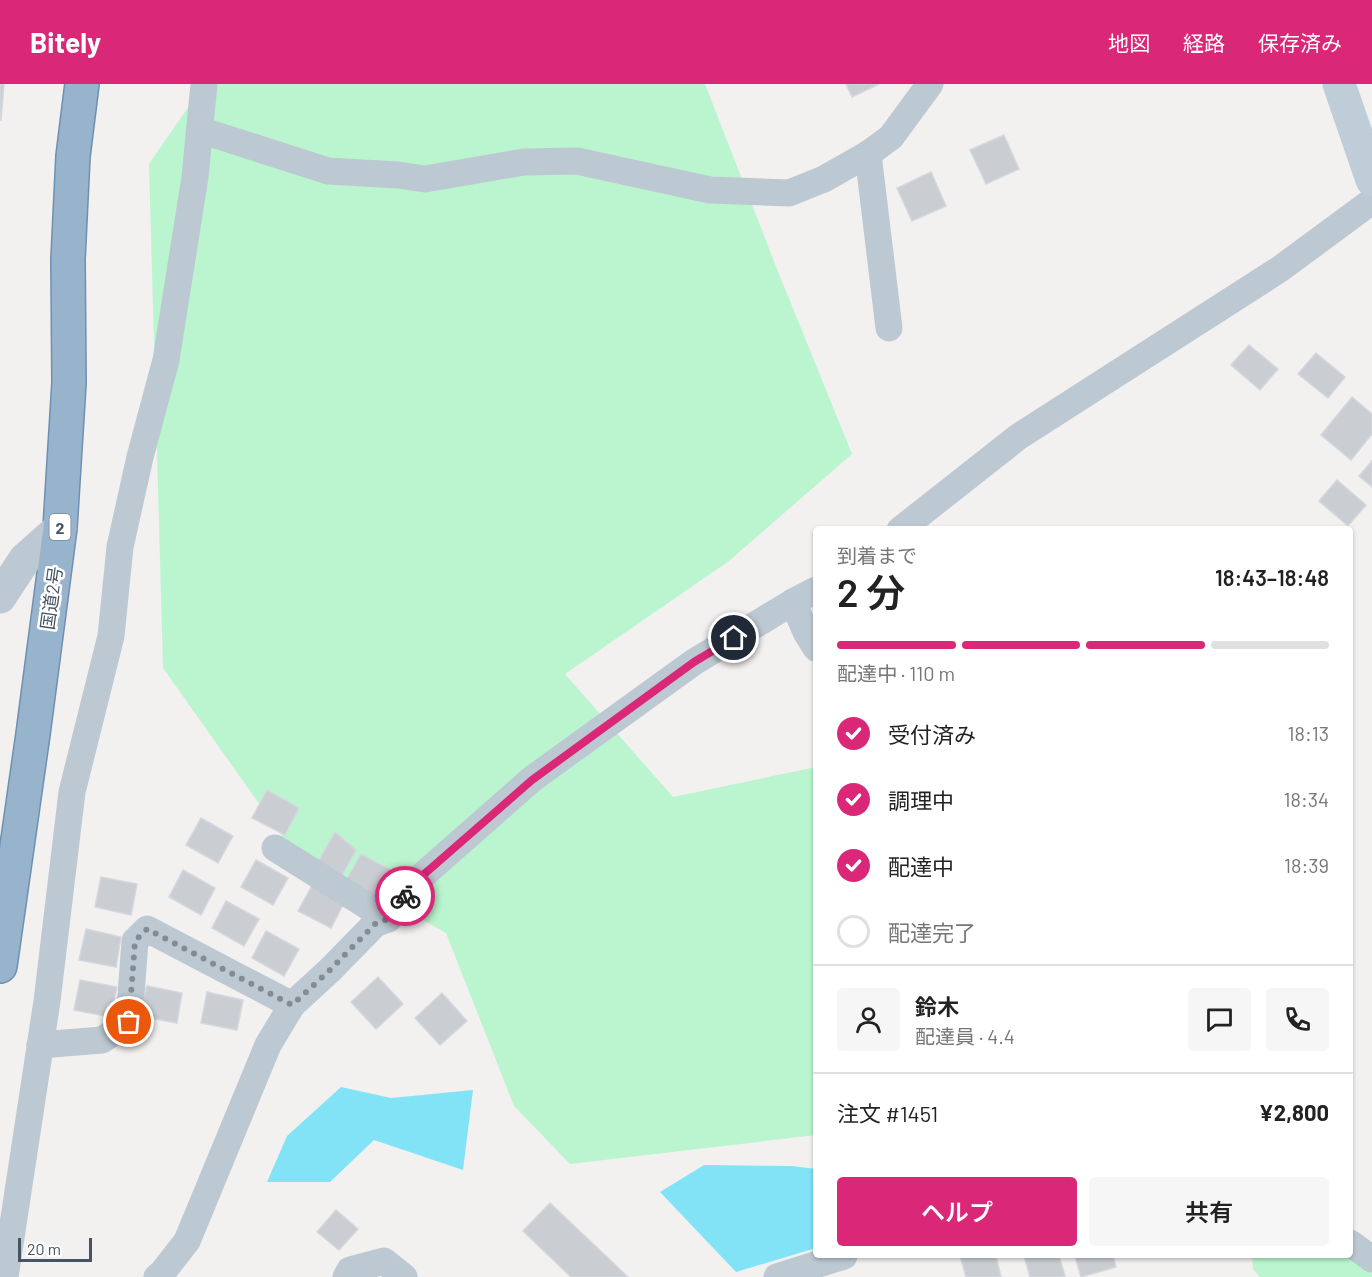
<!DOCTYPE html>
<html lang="ja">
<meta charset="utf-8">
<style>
body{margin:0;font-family:Barlow,"Noto Sans JP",sans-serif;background:#f6f6f6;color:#222;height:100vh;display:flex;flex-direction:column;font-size:22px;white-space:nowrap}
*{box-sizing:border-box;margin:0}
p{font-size:20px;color:#767676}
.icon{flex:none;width:33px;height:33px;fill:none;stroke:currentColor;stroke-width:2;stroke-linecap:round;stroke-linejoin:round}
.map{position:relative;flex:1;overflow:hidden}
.details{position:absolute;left:813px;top:442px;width:540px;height:732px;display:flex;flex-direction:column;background:#fff;border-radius:6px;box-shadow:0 2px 4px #0004}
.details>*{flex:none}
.scale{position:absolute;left:18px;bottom:15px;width:74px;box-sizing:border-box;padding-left:6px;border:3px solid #465561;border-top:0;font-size:16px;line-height:21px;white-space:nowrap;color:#465561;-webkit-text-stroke:4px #fff;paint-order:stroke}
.pin{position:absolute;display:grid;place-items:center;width:51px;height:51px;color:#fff;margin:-26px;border:3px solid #fff;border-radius:50%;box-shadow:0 2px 6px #0007}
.courier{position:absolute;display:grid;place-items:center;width:60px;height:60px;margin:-30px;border:4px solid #db2777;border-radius:50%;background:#fff;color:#222;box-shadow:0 2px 8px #0007}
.headline em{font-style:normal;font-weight:600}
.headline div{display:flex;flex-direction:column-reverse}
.headline{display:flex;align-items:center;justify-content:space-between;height:102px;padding:0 24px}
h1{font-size:39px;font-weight:600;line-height:45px}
.bar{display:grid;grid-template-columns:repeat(4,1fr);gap:9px 6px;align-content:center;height:72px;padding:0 24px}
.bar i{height:8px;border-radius:4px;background:#e0e0e0}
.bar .on{background:#db2777}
.bar p{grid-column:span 4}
.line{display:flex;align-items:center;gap:15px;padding:0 24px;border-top:2px solid #e0e0e0}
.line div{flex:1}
.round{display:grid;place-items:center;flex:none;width:63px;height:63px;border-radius:6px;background:#f6f6f6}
ol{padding:0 24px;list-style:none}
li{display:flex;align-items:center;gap:18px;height:66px}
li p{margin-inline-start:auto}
li .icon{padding:6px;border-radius:50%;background:#db2777;color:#fff;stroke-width:4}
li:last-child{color:#767676}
li i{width:33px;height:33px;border:3px solid #e0e0e0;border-radius:50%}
.cta{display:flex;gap:12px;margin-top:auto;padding:12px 24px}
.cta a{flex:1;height:69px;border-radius:6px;background:#db2777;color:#fff;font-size:24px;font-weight:600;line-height:69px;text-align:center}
.cta a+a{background:#f6f6f6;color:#222}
header{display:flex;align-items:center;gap:36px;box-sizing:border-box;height:84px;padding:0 30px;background:#db2777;color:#fff}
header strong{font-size:28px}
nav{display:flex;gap:33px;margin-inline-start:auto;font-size:21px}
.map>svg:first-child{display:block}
</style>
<header>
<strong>Bitely</strong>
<nav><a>地図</a><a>経路</a><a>保存済み</a></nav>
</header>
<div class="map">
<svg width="1372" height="1193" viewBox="0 0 1372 1193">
<rect width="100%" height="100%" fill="#f3f0f0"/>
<g fill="#baf5cf">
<polygon points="204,0 705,0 777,185 852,370 729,477 565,590 673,713 816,683 816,1051 570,1080 514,1022 446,849 287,759 163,584 149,80"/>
<polygon points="1252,1172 1350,1172 1372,1179 1372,1193 1260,1193 1253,1185"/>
</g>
<g fill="#82e3f7">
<polygon points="341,1003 391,1014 473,1006 463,1086 374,1056 330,1098 267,1098 287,1052"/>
<polygon points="704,1081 792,1082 816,1085 816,1164 736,1188 660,1108"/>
</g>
<g fill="#caced3" stroke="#d4d7dd" stroke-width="1.5">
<polygon points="0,0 4,0 1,36 0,36"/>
<polygon points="846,0 879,0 852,13"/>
<polygon points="1004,51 1019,85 986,100 970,66"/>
<polygon points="931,88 946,122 912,137 897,104"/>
<polygon points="1249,261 1278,285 1260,306 1231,281"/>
<polygon points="1316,269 1345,293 1328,314 1298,290"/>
<polygon points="1352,313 1372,330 1372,350 1351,376 1321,351"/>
<polygon points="1372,377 1372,403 1359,392"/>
<polygon points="1337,396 1366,421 1348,442 1319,417"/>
<polygon points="267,706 299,724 285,751 252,734"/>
<polygon points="201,734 233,752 218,779 186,761"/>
<polygon points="335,748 356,766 341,793 317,780"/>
<polygon points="361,770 393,787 379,814 346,797"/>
<polygon points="256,776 288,794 273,821 241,803"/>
<polygon points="183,786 215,804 201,831 169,813"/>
<polygon points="101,793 137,800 131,831 95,823"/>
<polygon points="313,800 345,817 331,844 298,827"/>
<polygon points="226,817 259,835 244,862 212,844"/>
<polygon points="86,845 121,853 116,883 79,876"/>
<polygon points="266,847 299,865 284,892 252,874"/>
<polygon points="378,893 403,920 376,945 351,918"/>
<polygon points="80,896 117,903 110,933 74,926"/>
<polygon points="147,902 182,909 177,939 140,932"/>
<polygon points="207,908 243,916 237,946 201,939"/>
<polygon points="442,909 467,937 440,961 415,934"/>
<polygon points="550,1119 628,1193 571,1193 523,1147"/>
<polygon points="336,1126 358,1145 339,1166 317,1148"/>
<polygon points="960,1172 996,1172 1001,1193 966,1193"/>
<polygon points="1024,1172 1059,1172 1065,1192 1059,1193 1030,1193"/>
<polygon points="1075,1172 1113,1172 1116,1183 1081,1193"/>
</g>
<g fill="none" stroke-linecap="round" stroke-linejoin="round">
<g stroke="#6e90b1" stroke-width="36">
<polyline id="trunk" points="0,882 33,650 60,444 69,299 68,175 73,72 82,0"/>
</g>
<g stroke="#bdc9d2" stroke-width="27">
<polyline points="200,46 328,87 398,91 425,95 524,78 577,77 710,106 789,109 824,95 868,70 891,53 930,0"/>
<polyline points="868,70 889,244"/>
<polyline points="900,446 1018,353 1280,185 1372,117"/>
<polyline points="793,518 806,548 816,564"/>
<polyline points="275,764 388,835"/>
<polyline points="40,961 102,956 129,938 135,857 147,845 292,921"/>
<polyline points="1350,1159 1372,1175"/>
<polyline points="5,1193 47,917 72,708 111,552 120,463 140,373 166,276 195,93 204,0"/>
<polyline points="157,1193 162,1189 187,1157 268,961 292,921 330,886 375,840 388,835 414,799 532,695 694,578 793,518 816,506"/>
<polyline points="346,1193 350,1186 384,1177 404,1193"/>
<polyline points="777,1193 844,1172"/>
</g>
<polyline stroke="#bdc9d2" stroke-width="33" points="0,513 25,475 60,444"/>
<polyline stroke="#bfcdd9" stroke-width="33" points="1339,0 1372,96"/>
<use href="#trunk" stroke="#98b3cc" stroke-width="33"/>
</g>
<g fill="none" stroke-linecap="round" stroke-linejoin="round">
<polyline stroke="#838b93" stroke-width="6" stroke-dasharray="0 10.8" points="129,938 135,857 147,845 292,921 330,886 375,840 388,835 405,812"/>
<polyline stroke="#db2777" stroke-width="8" points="405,812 414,799 532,696 694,578 734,554"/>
</g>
<g text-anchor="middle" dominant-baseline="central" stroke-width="5" stroke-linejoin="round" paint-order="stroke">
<rect fill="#fff" stroke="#7e8890" stroke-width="1.5" x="49.5" y="430" width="21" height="26" rx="4.5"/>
<g font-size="16" font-weight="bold" fill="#465561">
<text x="60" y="443">2</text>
</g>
<g font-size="18" fill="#465561" stroke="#fff">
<text transform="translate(51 514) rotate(-82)">国道2号</text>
</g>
</g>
</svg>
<div class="scale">20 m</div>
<div class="pin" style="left:129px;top:938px;background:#ea580c"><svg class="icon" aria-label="bag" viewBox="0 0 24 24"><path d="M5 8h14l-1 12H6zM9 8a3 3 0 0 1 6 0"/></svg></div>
<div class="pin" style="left:734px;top:554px;background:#1f2937"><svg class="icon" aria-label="home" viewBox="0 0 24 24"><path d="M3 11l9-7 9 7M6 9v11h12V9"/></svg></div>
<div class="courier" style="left:405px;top:812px"><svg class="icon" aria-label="bike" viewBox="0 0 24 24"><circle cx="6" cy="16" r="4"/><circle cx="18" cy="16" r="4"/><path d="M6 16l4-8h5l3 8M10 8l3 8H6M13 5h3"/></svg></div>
<section class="details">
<div class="headline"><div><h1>2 分</h1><p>到着まで</p></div><em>18:43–18:48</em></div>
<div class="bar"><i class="on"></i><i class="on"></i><i class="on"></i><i></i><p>配達中 · 110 m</p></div>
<ol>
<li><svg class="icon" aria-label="check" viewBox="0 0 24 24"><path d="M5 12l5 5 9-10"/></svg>受付済み<p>18:13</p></li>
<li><svg class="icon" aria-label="check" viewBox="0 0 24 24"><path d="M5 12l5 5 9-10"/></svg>調理中<p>18:34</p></li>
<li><svg class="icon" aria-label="check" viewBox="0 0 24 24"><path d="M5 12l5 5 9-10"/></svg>配達中<p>18:39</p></li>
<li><i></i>配達完了</li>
</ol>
<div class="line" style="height:108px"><a class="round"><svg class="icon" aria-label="person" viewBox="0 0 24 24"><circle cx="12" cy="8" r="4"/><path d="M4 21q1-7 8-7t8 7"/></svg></a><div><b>鈴木</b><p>配達員 · 4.4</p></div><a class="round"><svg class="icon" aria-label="chat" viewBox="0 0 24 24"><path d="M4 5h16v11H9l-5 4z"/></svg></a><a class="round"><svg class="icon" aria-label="phone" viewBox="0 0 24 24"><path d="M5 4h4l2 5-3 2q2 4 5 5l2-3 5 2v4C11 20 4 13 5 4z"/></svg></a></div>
<div class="line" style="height:78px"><div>注文 #1451</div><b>¥2,800</b></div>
<div class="cta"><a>ヘルプ</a><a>共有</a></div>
</section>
</div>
